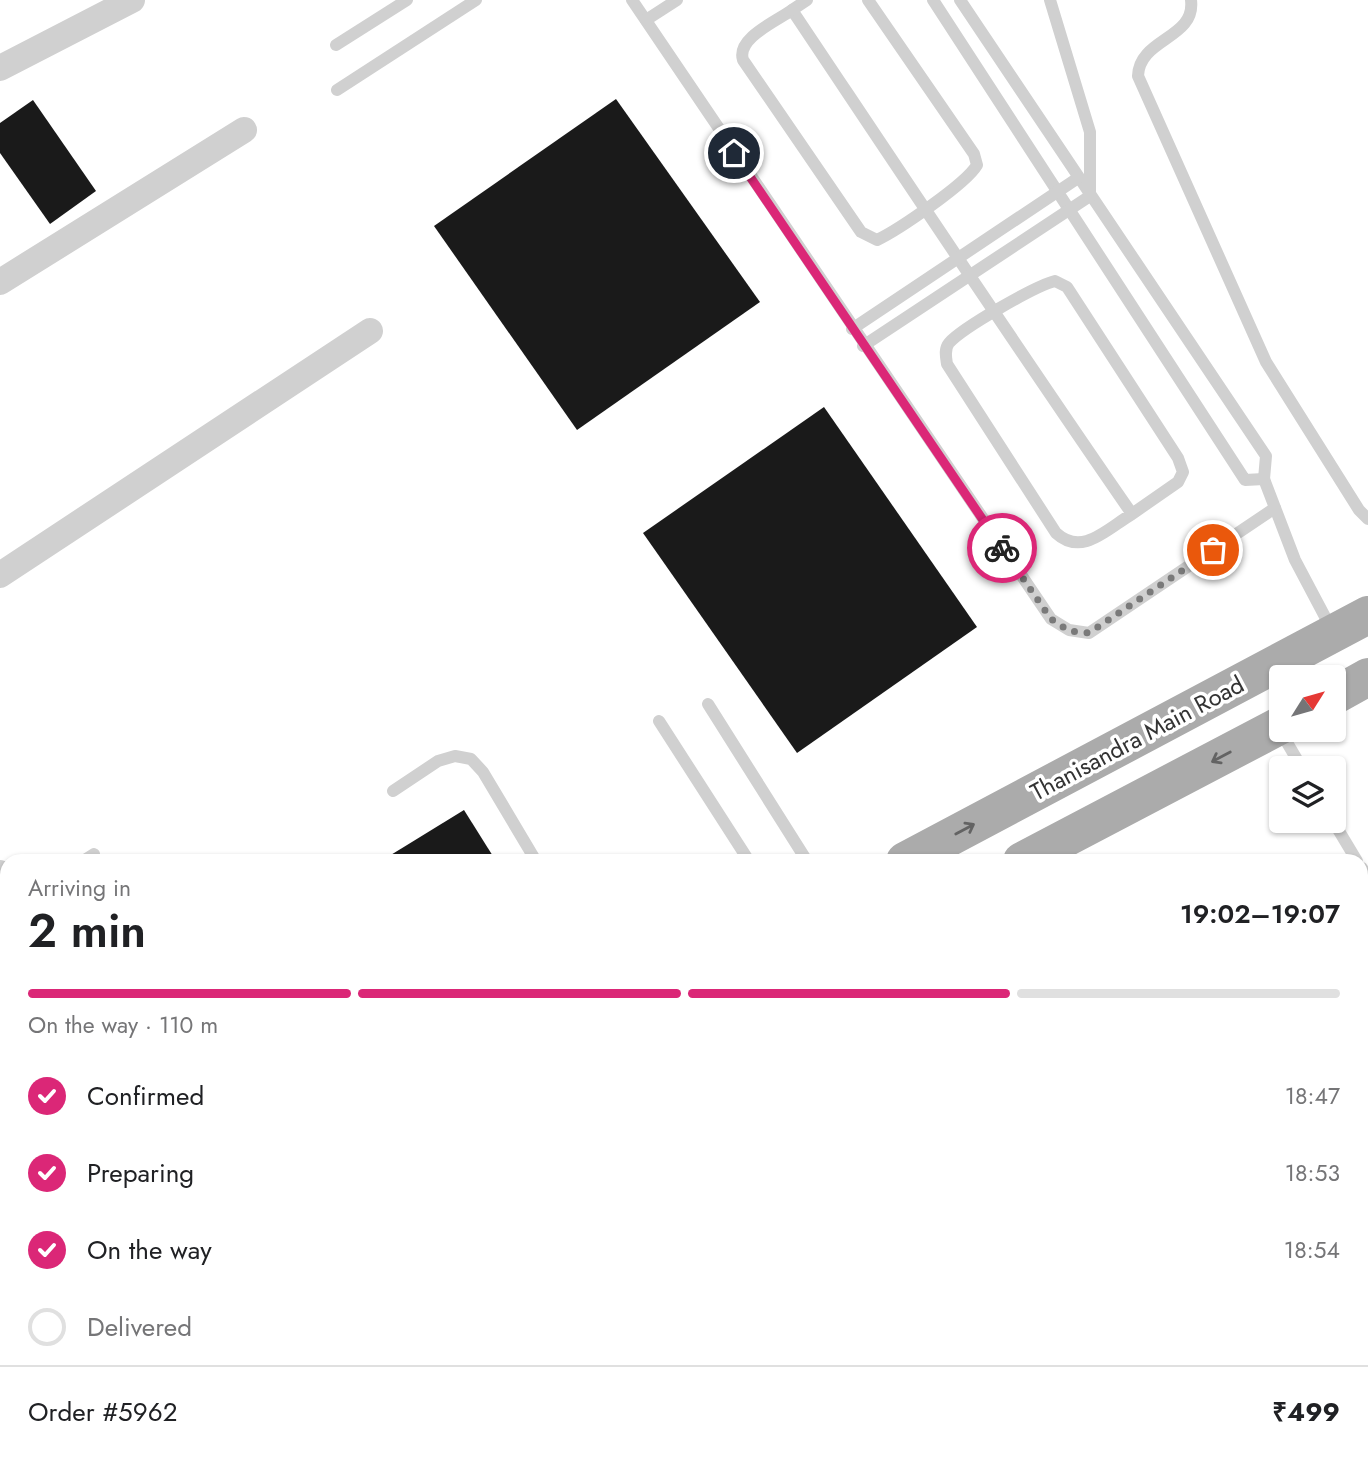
<!DOCTYPE html>
<meta charset="utf-8">
<style>
body{margin:0;font-family:Jost,sans-serif;background:#f2f2f2;color:#202124;height:100vh;display:flex;flex-direction:column;font-size:26px;white-space:nowrap}
*{box-sizing:border-box;margin:0}
p{font-size:23px;color:#757577}
.icon{flex:none;width:38px;height:38px;fill:none;stroke:currentColor;stroke-width:2;stroke-linecap:round;stroke-linejoin:round}
.map{position:relative;flex:1;overflow:hidden}
.drawer{position:absolute;left:0px;top:854px;width:1368px;height:618px;display:flex;flex-direction:column;background:#fff;border-radius:21px 21px 0 0;box-shadow:0 2px 5px #0004}
.drawer>*{flex:none}
.needle{width:46px;rotate:53deg}
.controls{position:absolute;left:1269px;top:665px;display:grid;gap:14px}
.controls a{display:grid;place-items:center;width:77px;height:77px;border-radius:7px;background:#fff;box-shadow:0 2px 5px #0004;font-size:35px}
.pin{position:absolute;display:grid;place-items:center;width:60px;height:60px;color:#fff;margin:-30px;border:4px solid #fff;border-radius:50%;box-shadow:0 2px 7px #0007}
.courier{position:absolute;display:grid;place-items:center;width:70px;height:70px;margin:-35px;border:5px solid #db2777;border-radius:50%;background:#fff;color:#222;box-shadow:0 2px 9px #0007}
.head em{font-style:normal;font-weight:600}
.head div{display:flex;flex-direction:column-reverse}
.head{display:flex;align-items:center;justify-content:space-between;height:119px;padding:0 28px}
h1{font-size:46px;font-weight:600;line-height:52px}
.bar{display:grid;grid-template-columns:repeat(4,1fr);gap:10px 7px;align-content:center;height:84px;padding:0 28px}
.bar i{height:9px;border-radius:5px;background:#e0e0e0}
.bar .current{background:#db2777}
.bar p{grid-column:span 4}
.line{display:flex;align-items:center;gap:18px;padding:0 28px;border-top:2px solid #e0e0e0}
.line div{flex:1}
ol{padding:0 28px;list-style:none}
li{display:flex;align-items:center;gap:21px;height:77px}
li p{margin-inline-start:auto}
li .icon{padding:7px;border-radius:50%;background:#db2777;color:#fff;stroke-width:4}
li:last-child{color:#757577}
li i{width:38px;height:38px;border:4px solid #e0e0e0;border-radius:50%}
.map>svg:first-child{display:block}
</style>
<div class="map">
<svg width="1368" height="1471" viewBox="0 0 1368 1471">
<rect width="100%" height="100%" fill="#fff"/>
<polygon fill="#e6ecdf" points="1362,1081 1368,1094 1368,1469 1362,1464"/>
<g fill="#1a1a1a">
<polygon points="616,99 760,302 577,430 434,226"/>
<polygon points="33,100 96,191 50,224 0,153 0,123"/>
<polygon points="824,407 977,627 797,753 643,533"/>
<polygon points="464,810 496,861 381,861"/>
<polygon points="7,1133 7,1279 0,1283 0,1137"/>
<polygon points="767,1465 885,1465 896,1471 764,1471"/>
</g>
<g fill="none" stroke-linecap="round" stroke-linejoin="round">
<g stroke="#d0d0d0" stroke-width="12">
<polyline points="632,0 1051,619 1069,630 1089,633 1275,508"/>
<path d="M868,0L974,154L977,165C966,184 898,230 877,240L861,232L743,60C736,38 777,21 792,10C905,179 1017,348 1132,514C1107,529 1082,557 1056,533L947,364C946,357 944,349 949,343C962,328 1035,286 1055,281L1067,287L1178,458L1183,472L1178,482L1132,514"/>
<polyline points="933,0 1245,480 1264,479 1295,560 1332,630"/>
<polyline points="960,0 1266,456 1264,479"/>
<path d="M1191,0C1196,39 1139,38 1138,76L1266,362L1359,510L1368,519"/>
<polyline points="792,10 807,0"/>
<polyline points="646,20 677,0"/>
<polyline points="336,45 407,0"/>
<polyline points="337,90 476,0"/>
<polyline points="852,329 1078,178"/>
<polyline points="863,346 1090,196 1090,132 1050,0"/>
<polyline points="708,704 807,861"/>
<polyline points="659,721 749,861"/>
<polyline points="1279,729 1302,768"/>
<polyline points="393,791 438,761 455,756 471,759 483,772 536,861"/>
<polyline points="1333,821 1357,861"/>
<polyline points="83,861 94,854"/>
<polyline points="1362,868 1368,879"/>
<polyline points="698,1465 702,1471"/>
<polyline points="951,1465 963,1471"/>
</g>
<g stroke="#d0d0d0" stroke-width="26">
<polyline points="0,68 132,0"/>
<polyline points="0,282 244,130"/>
<polyline points="0,575 370,331"/>
<polyline points="0,873 7,883"/>
<polyline points="0,942 7,948"/>
<polyline points="0,1103 7,1099"/>
<polyline points="0,1298 7,1294"/>
<polyline points="179,1465 183,1471"/>
<polyline points="305,1465 309,1471"/>
<polyline points="641,1465 644,1471"/>
<polyline points="139,1471 149,1465"/>
</g>
<g stroke="#ababab" stroke-width="38">
<polyline points="1334,696 1368,677"/>
<polyline points="905,861 1368,615"/>
<polyline points="1022,861 1281,725"/>
<polyline points="0,1357 7,1353"/>
<polyline points="0,1419 7,1415"/>
</g>
</g>
<defs><path id="oneway-shaft" d="M-6 0H5M1.5-3L5.5 0L1.5 3" fill="none" stroke-width="1.6" stroke-linecap="round" stroke-linejoin="round" transform="scale(1.75)"/></defs>
<g stroke="#636363">
<use href="#oneway-shaft" transform="translate(1221 757) rotate(152)"/>
<use href="#oneway-shaft" transform="translate(965 829) rotate(-28)"/>
</g>
<g fill="none" stroke-linecap="round" stroke-linejoin="round">
<polyline stroke="#7a7a7a" stroke-width="7" stroke-dasharray="0 12.6" points="1002,548 1051,619 1069,631 1089,633 1213,550"/>
<polyline stroke="#db2777" stroke-width="9" points="734,153 1002,548"/>
</g>
<g text-anchor="middle" dominant-baseline="central" stroke-width="7" stroke-linejoin="round" paint-order="stroke">
<g font-size="24" fill="#333" stroke="#fff">
<text transform="translate(1137 738) rotate(-28)">Thanisandra Main Road</text>
</g>
</g>
</svg>
<div class="controls">
<a><svg class="needle" viewBox="-14 -14 28 28"><path d="M0-13l5 13h-10z" fill="#e53935"/><path d="M0 13l5-13h-10z" fill="#757577"/></svg></a>
<a><svg class="icon" aria-label="layers" viewBox="0 0 24 24"><path d="M12 4l9 5-9 5-9-5zM3 14l9 5 9-5"/></svg></a>
</div>
<div class="pin" style="left:1213px;top:550px;background:#ea580c"><svg class="icon" aria-label="bag" viewBox="0 0 24 24"><path d="M5 8h14l-1 12H6zM9 8a3 3 0 0 1 6 0"/></svg></div>
<div class="pin" style="left:734px;top:153px;background:#1f2937"><svg class="icon" aria-label="home" viewBox="0 0 24 24"><path d="M3 11l9-7 9 7M6 9v11h12V9"/></svg></div>
<div class="courier" style="left:1002px;top:548px"><svg class="icon" aria-label="bike" viewBox="0 0 24 24"><circle cx="6" cy="16" r="4"/><circle cx="18" cy="16" r="4"/><path d="M6 16l4-8h5l3 8M10 8l3 8H6M13 5h3"/></svg></div>
<section class="drawer">
<div class="head"><div><h1>2 min</h1><p>Arriving in</p></div><em>19:02–19:07</em></div>
<div class="bar"><i class="current"></i><i class="current"></i><i class="current"></i><i></i><p>On the way · 110 m</p></div>
<ol>
<li><svg class="icon" aria-label="check" viewBox="0 0 24 24"><path d="M5 12l5 5 9-10"/></svg>Confirmed<p>18:47</p></li>
<li><svg class="icon" aria-label="check" viewBox="0 0 24 24"><path d="M5 12l5 5 9-10"/></svg>Preparing<p>18:53</p></li>
<li><svg class="icon" aria-label="check" viewBox="0 0 24 24"><path d="M5 12l5 5 9-10"/></svg>On the way<p>18:54</p></li>
<li><i></i>Delivered</li>
</ol>
<div class="line" style="height:91px"><div>Order #5962</div><b>₹499</b></div>
</section>
</div>
